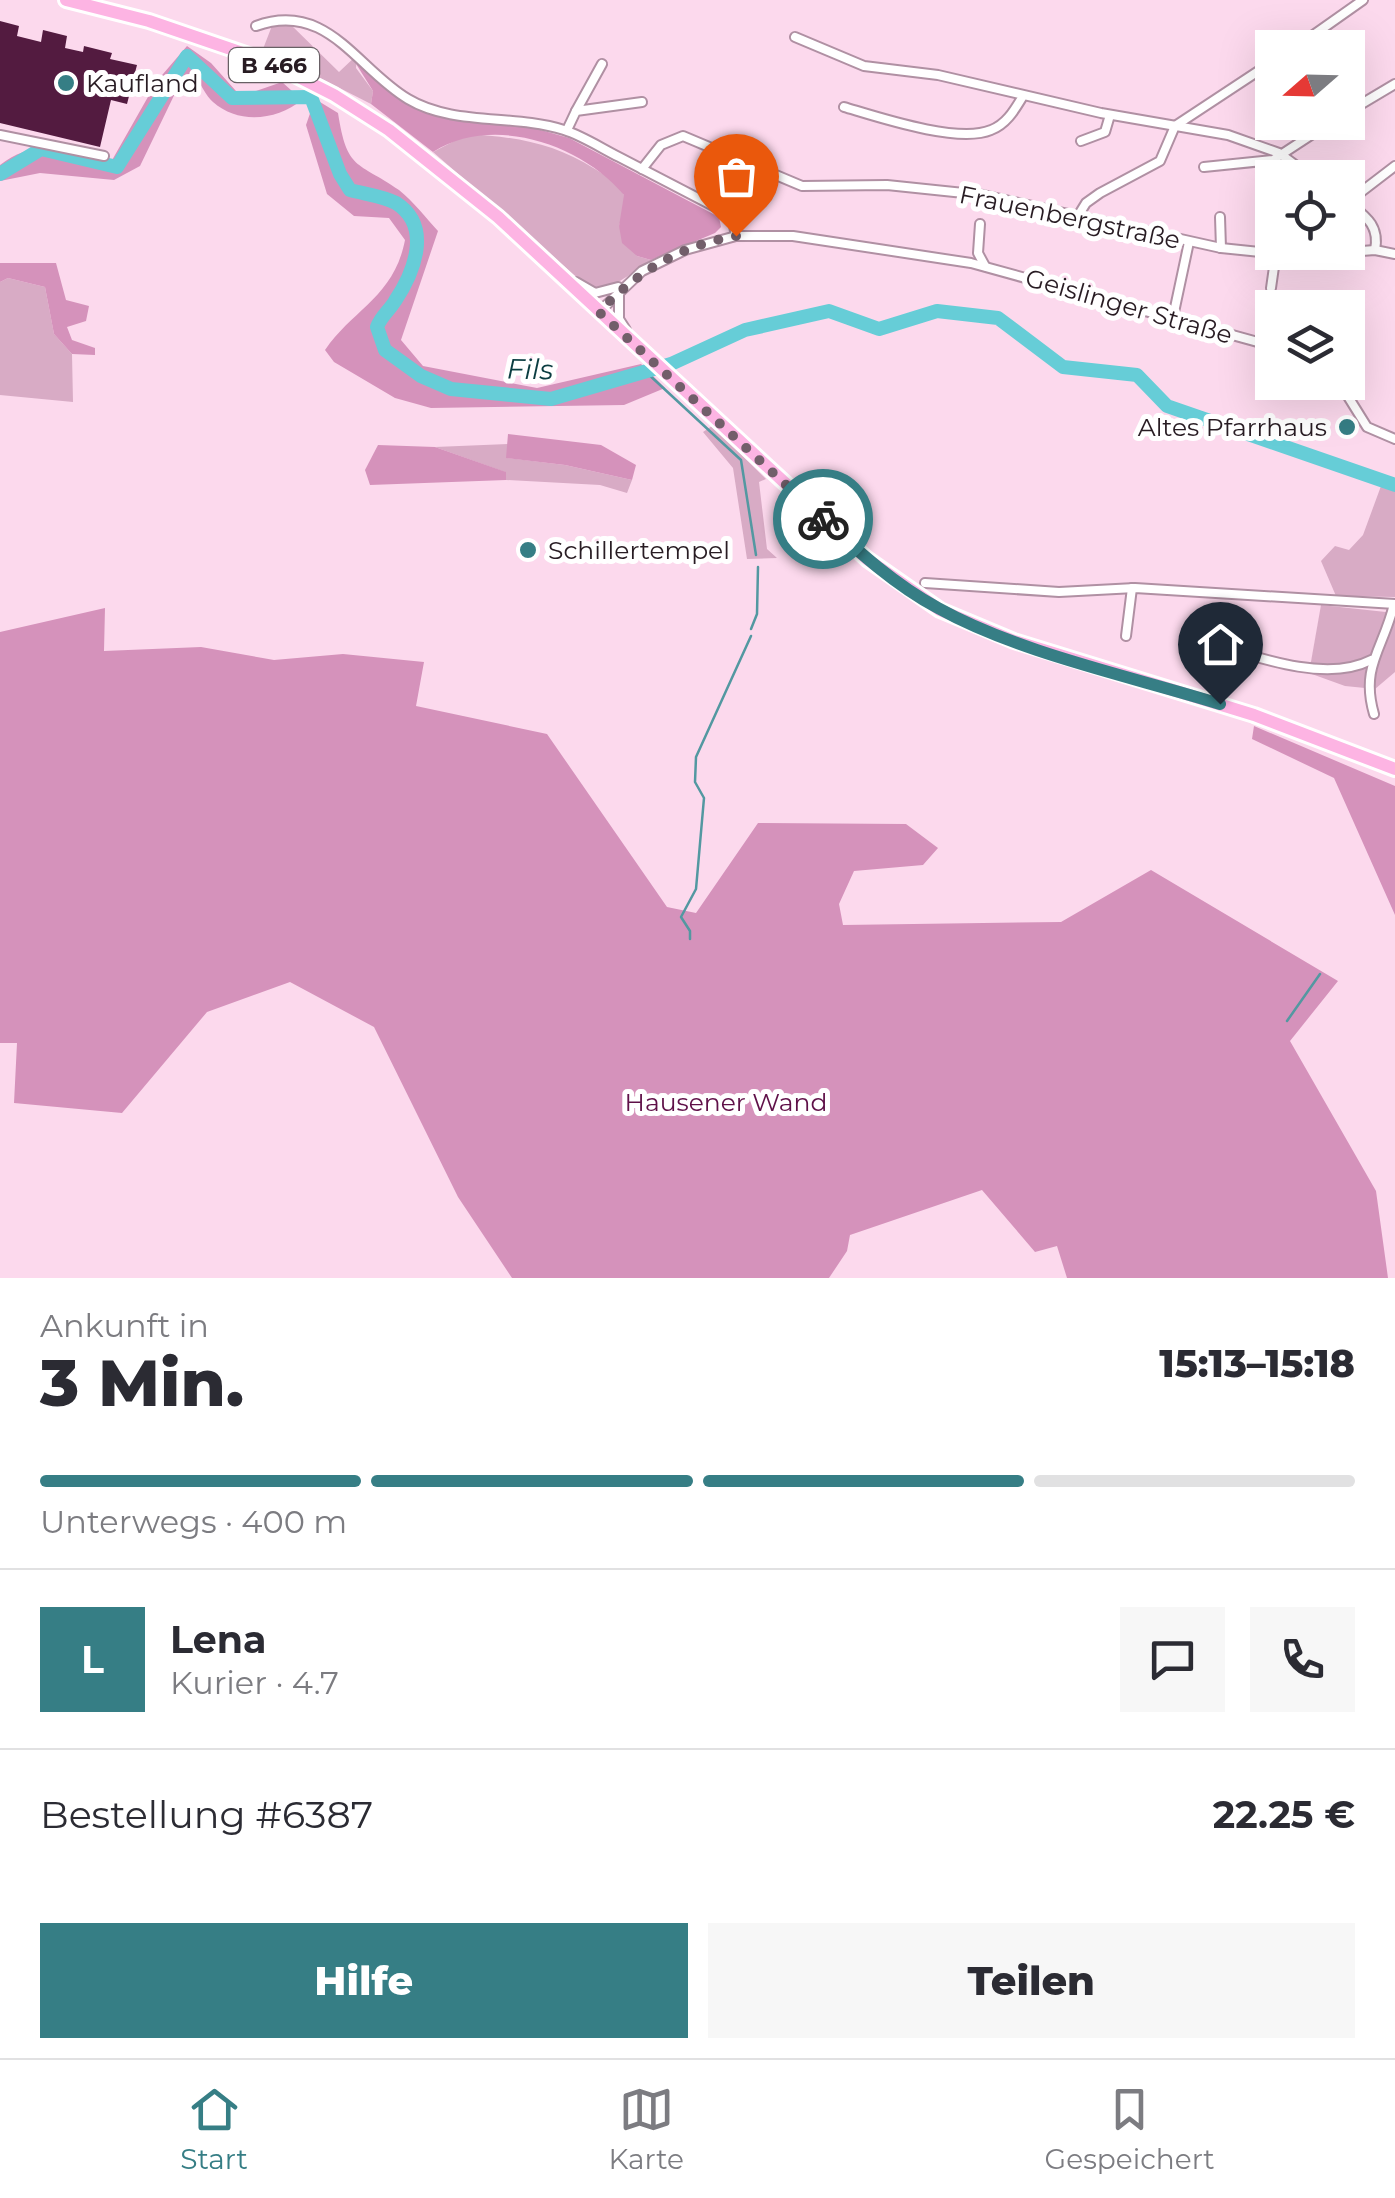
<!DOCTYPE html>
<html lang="de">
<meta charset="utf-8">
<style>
body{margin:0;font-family:Montserrat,sans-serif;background:#f7f7f7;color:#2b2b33;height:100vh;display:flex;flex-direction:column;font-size:38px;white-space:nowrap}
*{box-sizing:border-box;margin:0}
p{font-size:32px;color:#7c7c81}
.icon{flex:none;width:55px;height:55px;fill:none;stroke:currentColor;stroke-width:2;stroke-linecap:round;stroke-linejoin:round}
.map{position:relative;height:1278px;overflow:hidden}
.details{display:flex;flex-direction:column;background:#fff;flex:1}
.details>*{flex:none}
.needle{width:65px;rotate:250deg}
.buttons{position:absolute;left:1255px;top:30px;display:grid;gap:20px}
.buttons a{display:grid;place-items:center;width:110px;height:110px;border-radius:0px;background:#fff;box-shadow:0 10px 40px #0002;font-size:50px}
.pin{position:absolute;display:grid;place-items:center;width:85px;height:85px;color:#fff;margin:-102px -42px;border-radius:50% 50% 50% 0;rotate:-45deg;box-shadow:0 0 10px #0007}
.pin .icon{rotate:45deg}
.courier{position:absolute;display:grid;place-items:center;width:100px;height:100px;margin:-50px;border:8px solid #367e85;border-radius:50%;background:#fff;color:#222;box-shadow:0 2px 12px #0007}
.head em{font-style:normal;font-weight:800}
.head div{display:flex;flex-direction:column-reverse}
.head{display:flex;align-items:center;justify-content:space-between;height:170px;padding:0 40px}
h1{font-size:65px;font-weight:800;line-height:75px}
.bar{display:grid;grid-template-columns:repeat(4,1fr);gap:15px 10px;align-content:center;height:120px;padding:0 40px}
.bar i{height:12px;border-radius:8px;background:#e1e1e2}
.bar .on{background:#367e85}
.bar p{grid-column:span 4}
.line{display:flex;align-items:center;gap:25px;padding:0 40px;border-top:2px solid #e1e1e2}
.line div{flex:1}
.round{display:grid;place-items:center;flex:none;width:105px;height:105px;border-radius:0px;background:#f7f7f7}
.cta{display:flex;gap:20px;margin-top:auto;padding:20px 40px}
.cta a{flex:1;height:115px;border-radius:0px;background:#367e85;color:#fff;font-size:40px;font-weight:800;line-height:115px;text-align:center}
.cta a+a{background:#f7f7f7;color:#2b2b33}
.dock{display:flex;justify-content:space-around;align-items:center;height:140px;border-top:2px solid #e1e1e2;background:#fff;font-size:28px;color:#7c7c81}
.dock a{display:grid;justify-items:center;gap:5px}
.dock .on{color:#367e85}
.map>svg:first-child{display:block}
</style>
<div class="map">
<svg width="1395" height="1278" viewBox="0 0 1395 1278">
<rect width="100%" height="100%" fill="#fcd9ed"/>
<g fill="#d8abc5">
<polygon points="275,18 288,22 339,72 357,55 356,68 373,91 371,104 263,49"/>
<path d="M468,134C516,137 554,143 595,169C605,175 619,184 624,195C628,205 622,217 619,226L637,256L651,260C632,272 612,292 589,288L433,152Z"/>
<polygon points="8,278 45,287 54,334 72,354 73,402 0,395 0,282"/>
<polygon points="712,426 766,479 759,482 767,549 777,558 747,559 733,468 703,432"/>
<polygon points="508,444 507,458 565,465 632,480 627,493 600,485 506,480 505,472 435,447"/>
<polygon points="1381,486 1395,491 1395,597 1336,596 1321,561 1335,546 1349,550 1363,535"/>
<polygon points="1321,605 1395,613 1395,672 1375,689 1345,686 1309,673"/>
</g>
<g fill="#d592bb">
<path d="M187,46L211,63L236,91H256L282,82L302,100C277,120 239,125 213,102C206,96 200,83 195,75L181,81L140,166L114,180L40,173L0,181V165C51,128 62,168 111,162L157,81Z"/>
<path d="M357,55L404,102L425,112L523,125L569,138L719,217L721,227L715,233L651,260L637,256L622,243L619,226L624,195C581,144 493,114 433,152L371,104L373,91L353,59Z"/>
<path d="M315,99L338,113C347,171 357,161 399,190C413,201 426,218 438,231L401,340L423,366L537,388L641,364L665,388L624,405L431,408L395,398L334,362L325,350C353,309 394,297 405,240L389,218L354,216L327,194L306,125Z"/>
<polygon points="0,263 56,263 66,300 89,306 86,321 67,327 72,340 95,348 95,355 72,354 54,334 45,287 8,278 0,282"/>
<polygon points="508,434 601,445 636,465 632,480 565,465 506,458"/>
<polygon points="378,445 435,447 506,472 506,480 370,485 365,470"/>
<polygon points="105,608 104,651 201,647 274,660 343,654 424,662 416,706 547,734 667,907 696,913 758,823 906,824 938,848 923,865 854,871 839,904 843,925 1061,922 1151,870 1338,981 1290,1041 1376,1191 1388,1278 1067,1278 1057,1246 1035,1252 982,1190 850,1235 847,1251 829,1278 512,1278 458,1197 374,1027 290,982 207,1012 122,1113 14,1103 17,1043 0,1043 0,632"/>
<polygon points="1254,726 1395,786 1395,915 1334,778 1252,739"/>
</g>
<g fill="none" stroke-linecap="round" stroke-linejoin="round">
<g stroke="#5398a1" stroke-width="2.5">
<polyline points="646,372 741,460 756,555"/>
<polyline points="751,629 757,614 758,567"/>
<polyline points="690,939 690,931 681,917 696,889 704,798 695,782 696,757 751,636"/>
<polyline points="1287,1021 1320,974"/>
</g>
<path stroke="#66cdd7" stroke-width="14" d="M0,174L41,149L117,167L187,56L232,98L311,97L340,174L350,190C365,194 383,196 396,203C432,226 415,271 395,301C389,311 381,316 377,327L385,350L421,376L451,389L551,399L671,364L745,330L829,311L879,329L937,311L998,318L1063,367L1137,375L1167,406L1395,485"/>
</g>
<polygon fill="#531b40" points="0,21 19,26 17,36 41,42 43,30 67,36 65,48 83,52 84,46 112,53 110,59 137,65 127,104 111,100 100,147 0,123"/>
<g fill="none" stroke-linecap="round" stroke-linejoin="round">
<g stroke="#b090a3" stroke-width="12">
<g id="minor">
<path d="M256,26C327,0 357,69 408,99C453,126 514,114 564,130C583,136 601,148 619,157C653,175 687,192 721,210L733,221L736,236"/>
<polyline points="795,37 864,66 938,75 1101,113 1228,135 1279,153 1313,178"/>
<polyline points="1295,48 1363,0"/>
<path d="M844,107C878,117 958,144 991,130C1007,124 1015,109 1023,96"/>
<polyline points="576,111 602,64"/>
<polyline points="1348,112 1395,84"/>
<polyline points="567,130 576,111 642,102"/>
<polyline points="0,135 104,156"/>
<polyline points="1081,141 1105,132 1110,115"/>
<polyline points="1204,167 1273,160 1331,122"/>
<polyline points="642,169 661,145 683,136 802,186 887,185 983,195 1221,248 1300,256 1343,252"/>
<path d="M1348,202C1365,216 1380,225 1375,250"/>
<polyline points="1348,202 1395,166"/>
<polyline points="1269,214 1272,233"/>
<polyline points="1078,216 1086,203 1100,193 1160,161 1175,126 1272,62"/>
<polyline points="1220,217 1221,248"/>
<polyline points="980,224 978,253 985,266"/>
<polyline points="1348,252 1375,250 1395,254"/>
<polyline points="576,282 595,293 618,287"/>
<polyline points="1271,288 1276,253"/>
<polyline points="619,292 619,319 626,330"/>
<polyline points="599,312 642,271 685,250 736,236 793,236 971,263 1272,346"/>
<polyline points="1173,317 1189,242"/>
<polyline points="1339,382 1367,427 1395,439"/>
<polyline points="925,583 1059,592 1135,588 1395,604"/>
<polyline points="1126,636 1132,588"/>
<path d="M1186,636C1238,650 1321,686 1371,660"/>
<path d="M1374,714C1360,666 1384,648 1394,604"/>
</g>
</g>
<g stroke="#fff" stroke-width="18">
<polyline id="primary" points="66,0 149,21 269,62 334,95 389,130 498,217 867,559 940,610 1014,641 1254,715 1395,769"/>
</g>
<use href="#minor" stroke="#fff" stroke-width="8"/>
<use href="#primary" stroke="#fdb4e3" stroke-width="12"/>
</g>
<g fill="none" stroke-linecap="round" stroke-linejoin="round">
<path stroke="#725e6a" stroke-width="10" stroke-dasharray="0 18" d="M736,236C680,246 638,271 599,312L823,519"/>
<path stroke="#367e85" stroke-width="12" d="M823,519C859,552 895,585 938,608C1019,653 1130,676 1220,704"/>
</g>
<g fill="#367e85" stroke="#fff" stroke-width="4">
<circle cx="66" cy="83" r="10"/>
<circle cx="1347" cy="427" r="10"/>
<circle cx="528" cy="550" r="10"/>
</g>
<g text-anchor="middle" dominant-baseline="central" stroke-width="10" stroke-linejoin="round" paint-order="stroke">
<rect fill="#fff" stroke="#686065" stroke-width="2.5" x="229" y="48" width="90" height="34" rx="8"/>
<g font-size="22" font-weight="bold" fill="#281c23">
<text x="274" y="65">B 466</text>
</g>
<g font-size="25" fill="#281c23" stroke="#fff" text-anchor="start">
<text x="86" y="83">Kaufland</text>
<text x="1327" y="427" text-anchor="end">Altes Pfarrhaus</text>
<text x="548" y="550">Schillertempel</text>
</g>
<g font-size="25" fill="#281c23" stroke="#fff">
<text transform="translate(1070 217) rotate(12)">Frauenbergstraße</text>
<text transform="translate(1129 306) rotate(16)">Geislinger Straße</text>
</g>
<g font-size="25" fill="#5f1048" stroke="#fff">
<text x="726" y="1102">Hausener Wand</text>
</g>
<g font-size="28" font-style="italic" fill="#0b3d41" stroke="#fff">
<text transform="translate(530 369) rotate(1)">Fils</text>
</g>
</g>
</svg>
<div class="buttons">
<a><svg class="needle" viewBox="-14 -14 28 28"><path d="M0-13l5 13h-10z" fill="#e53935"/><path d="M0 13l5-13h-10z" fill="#7c7c81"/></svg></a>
<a><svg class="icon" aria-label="locate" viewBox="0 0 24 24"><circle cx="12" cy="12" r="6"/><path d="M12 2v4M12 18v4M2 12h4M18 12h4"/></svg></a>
<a><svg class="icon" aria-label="layers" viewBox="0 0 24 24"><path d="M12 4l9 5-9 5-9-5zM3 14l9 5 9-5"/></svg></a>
</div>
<div class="pin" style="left:736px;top:236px;background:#ea580c"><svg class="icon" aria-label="bag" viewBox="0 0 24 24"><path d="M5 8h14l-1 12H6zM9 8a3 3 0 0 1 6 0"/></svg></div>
<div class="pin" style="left:1220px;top:704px;background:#1f2937"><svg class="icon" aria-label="home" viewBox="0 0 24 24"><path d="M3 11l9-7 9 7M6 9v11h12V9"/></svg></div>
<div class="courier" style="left:823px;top:519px"><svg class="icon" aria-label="bike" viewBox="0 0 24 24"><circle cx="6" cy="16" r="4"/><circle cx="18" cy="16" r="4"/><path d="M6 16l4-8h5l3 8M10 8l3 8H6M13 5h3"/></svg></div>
</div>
<section class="details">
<div class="head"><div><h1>3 Min.</h1><p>Ankunft in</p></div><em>15:13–15:18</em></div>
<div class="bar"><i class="on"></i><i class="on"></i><i class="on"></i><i></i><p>Unterwegs · 400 m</p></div>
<div class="line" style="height:180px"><b class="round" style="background:#367e85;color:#fff">L</b><div><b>Lena</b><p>Kurier · 4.7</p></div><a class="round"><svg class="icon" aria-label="chat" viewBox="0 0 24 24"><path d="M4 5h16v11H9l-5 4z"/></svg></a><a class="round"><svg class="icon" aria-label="phone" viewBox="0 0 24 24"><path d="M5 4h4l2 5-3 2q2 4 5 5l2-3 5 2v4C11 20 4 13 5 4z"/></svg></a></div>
<div class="line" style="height:130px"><div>Bestellung #6387</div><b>22.25 €</b></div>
<div class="cta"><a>Hilfe</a><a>Teilen</a></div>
</section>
<nav class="dock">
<a class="on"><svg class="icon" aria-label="home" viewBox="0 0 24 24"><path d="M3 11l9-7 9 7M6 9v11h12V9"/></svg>Start</a>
<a><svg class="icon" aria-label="map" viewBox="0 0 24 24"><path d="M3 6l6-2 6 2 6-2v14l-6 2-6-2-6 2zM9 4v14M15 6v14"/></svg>Karte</a>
<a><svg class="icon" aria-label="saved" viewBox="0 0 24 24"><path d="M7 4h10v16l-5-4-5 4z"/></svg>Gespeichert</a>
</nav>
